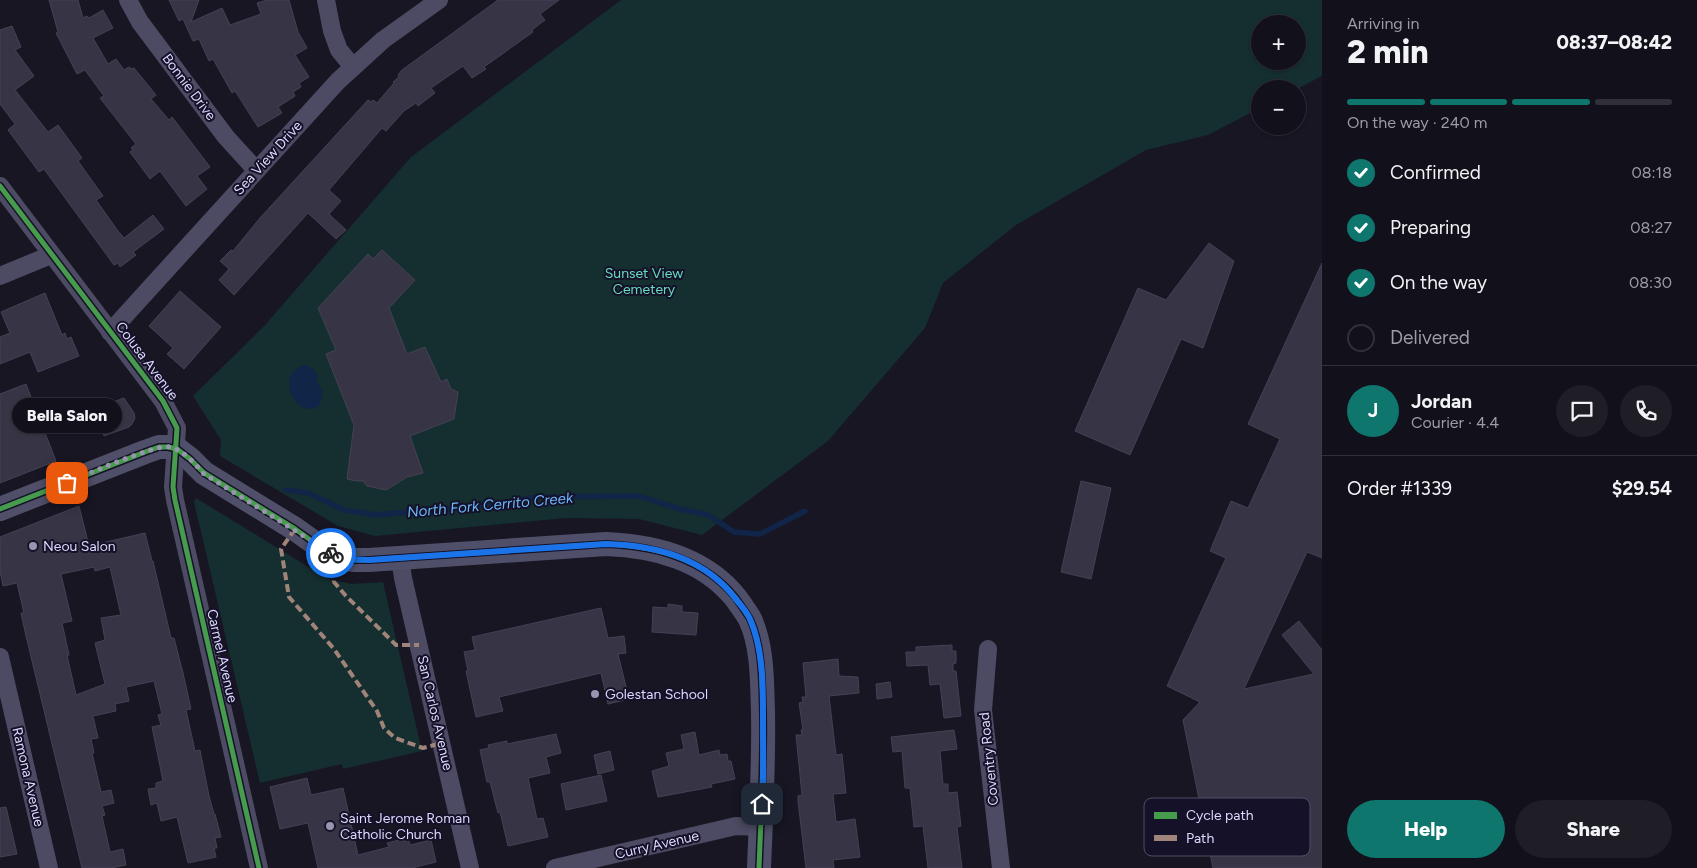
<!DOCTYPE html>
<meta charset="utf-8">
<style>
body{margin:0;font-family:Figtree,sans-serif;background:#1f1e27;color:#f1f3f6;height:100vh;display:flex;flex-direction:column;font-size:19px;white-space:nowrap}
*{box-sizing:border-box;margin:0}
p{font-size:16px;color:#9c9da2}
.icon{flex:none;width:28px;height:28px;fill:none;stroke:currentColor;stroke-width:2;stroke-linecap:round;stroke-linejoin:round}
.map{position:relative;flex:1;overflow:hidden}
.side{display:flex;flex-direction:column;background:#12101a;width:375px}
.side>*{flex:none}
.controls{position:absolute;left:1251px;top:15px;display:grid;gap:10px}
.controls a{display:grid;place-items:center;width:55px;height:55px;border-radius:50%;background:#12101a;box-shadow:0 1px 4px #0004,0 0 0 1px #313039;font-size:25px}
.pin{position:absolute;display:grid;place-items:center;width:42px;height:42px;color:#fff;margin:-21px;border-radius:10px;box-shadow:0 2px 8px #0006}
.courier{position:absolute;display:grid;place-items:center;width:50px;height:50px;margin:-25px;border:4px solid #1a73e8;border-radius:50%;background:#fff;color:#222;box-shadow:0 1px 6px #0007}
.bubble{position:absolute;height:35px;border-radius:18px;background:#12101a;box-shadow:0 1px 4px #0004,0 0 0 1px #313039;font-size:16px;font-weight:800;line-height:35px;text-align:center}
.summary em{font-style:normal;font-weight:800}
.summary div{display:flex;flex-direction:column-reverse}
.summary{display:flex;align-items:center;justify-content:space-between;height:85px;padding:0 25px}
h1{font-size:32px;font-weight:800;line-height:38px}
.bar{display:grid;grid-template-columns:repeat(4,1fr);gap:8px 5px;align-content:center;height:60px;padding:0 25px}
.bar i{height:6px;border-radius:4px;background:#313039}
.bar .on{background:#0f766e}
.bar p{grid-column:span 4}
.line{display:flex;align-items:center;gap:12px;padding:0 25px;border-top:1px solid #313039}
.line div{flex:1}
.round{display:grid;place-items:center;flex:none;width:52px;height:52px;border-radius:26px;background:#1f1e27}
ol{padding:0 25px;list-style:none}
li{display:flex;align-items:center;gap:15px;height:55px}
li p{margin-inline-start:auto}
li .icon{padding:5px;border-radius:50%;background:#0f766e;color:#fff;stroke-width:4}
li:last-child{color:#9c9da2}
li i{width:28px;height:28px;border:2px solid #313039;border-radius:50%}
.button{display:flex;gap:10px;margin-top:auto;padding:10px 25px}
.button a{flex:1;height:58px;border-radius:30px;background:#0f766e;color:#fff;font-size:20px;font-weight:800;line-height:58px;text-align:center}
.button a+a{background:#1f1e27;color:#f1f3f6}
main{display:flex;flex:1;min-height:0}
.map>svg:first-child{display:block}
</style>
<main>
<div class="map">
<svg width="1322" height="868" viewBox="0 0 1322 868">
<rect width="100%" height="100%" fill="#181623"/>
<g fill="#152e2f" fill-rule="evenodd">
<path d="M621,0H1322V76L1297,89H1260V108L1208,135L1146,150L1016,225L943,283L925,328L828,441L702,535L639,519L566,518L375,536L338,526L220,456L221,440L193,396L265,325L411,157ZM1260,24H1298V61H1260Z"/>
<polygon points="196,498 328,579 352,584 383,582 422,751 343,769 342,764 260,783 194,502"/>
</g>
<path fill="#112548" d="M305,365L313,369L319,377L316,378L321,389H323L320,405C298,423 272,373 305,365Z"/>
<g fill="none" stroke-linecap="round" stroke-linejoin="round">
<polyline stroke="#112548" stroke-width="5.5" points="286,490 308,493 344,510 376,515 488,505 538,497 639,496 680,509 708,515 734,532 760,534 805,511"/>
</g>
<g fill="#373445" stroke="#454156" fill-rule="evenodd">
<polygon points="49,0 78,0 83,18 87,16 89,18 103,10 113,28 93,38 108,64 116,59 124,70 129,67 131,69 134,68 156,95 151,99 169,120 172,117 210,167 197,176 207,189 186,206 160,171 150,179 130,152 133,150 131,148 136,144 100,98 104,96 85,70 77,74 56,33 58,32"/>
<polygon points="169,0 199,0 191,22 222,8 230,25 261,14 257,3 267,0 289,0 298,32 307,48 295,55 309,77 299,83 301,87 293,92 295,96 278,107 282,113 258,127 235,91 232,93 213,59 209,61 199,39 193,41 183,19 179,21"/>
<polygon points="498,0 559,0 540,14 545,20 532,30 533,32 484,67 486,69 472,78 463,66 431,88 435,93 418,106 416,103 404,111 386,131 382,128 329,190 341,201 329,214 346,230 336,239 308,213 234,295 219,280 229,269 220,261 231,250 233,251 260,218 368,100 371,102 373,100 377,103 394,83 393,82 399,77 398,75 402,70"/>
<polygon points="12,26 21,47 15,50 34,76 15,90 48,132 58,125 82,158 78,161 103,196 96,200 118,231 124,238 153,215 164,229 133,252 136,255 120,267 118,263 114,265 44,169 39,172 8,130 15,124 0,104 0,30"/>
<polygon points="1209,243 1234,261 1203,348 1181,339 1130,455 1075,431 1138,288 1166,300"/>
<polygon points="382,250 415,280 389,308 407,354 425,347 441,382 447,379 451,389 458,392 454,419 410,436 423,473 407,477 386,490 367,486 363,481 356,481 347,479 354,425 326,354 336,350 318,308 368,254 373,259"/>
<polygon points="1322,263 1322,558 1307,552 1244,689 1314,674 1282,635 1299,621 1322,650 1322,868 1213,868 1183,720 1200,702 1167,686 1226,558 1210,551 1231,501 1248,508 1280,439 1248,424"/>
<polygon points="180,291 221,327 184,369 167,354 173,348 149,326"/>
<polygon points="45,293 62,335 65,333 67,339 71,337 79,356 38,372 30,352 0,364 0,337 10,333 1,312"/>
<polygon points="26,384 56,461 0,483 0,394"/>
<polygon points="124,398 134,413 135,418 132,424 129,427 104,436 94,409"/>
<polygon points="1081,481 1111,488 1091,579 1061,572"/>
<path d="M79,506L89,546L145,533L152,561H153L171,638H174L183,673L191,709L186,710L195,751L200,750L209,796L214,814H215L221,837L215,838L217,848H214L216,857L188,863L177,817L161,821L157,803L151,805L148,789L156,788V783L163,781L152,727L161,725L158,715L162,714L154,681L126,687L129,701L115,704L116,711L93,716L98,738L91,739L94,753H92L101,792L111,790L114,803L102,806L105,815L102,816L110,852L123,849L126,865L111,868H82L26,636L21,613H24L17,583L3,586L0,571V537ZM94,567L95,571L110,567L121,615L101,618L105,640L95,643L105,684L76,695L67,655H69L62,623L72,621L61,574Z"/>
<polygon points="668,604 682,606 682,612 698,613 696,635 652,632 653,607 668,608"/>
<polygon points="601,608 608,638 624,636 626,653 618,654 629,699 608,704 601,673 499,697 503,711 476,717 466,671 468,671 464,652 475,650 472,637"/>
<polygon points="952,645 952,651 956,651 956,663 953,664 953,671 956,671 961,716 944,718 940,684 930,685 928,665 907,666 906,652 916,652 916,647"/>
<polygon points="838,659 839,676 858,677 859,693 829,696 836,755 842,754 846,793 833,794 836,822 855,819 860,857 833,860 834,868 806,868 798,801 798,796 802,795 796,735 802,735 801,730 803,730 799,703 803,702 802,697 806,697 803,663"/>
<polygon points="890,682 892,697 877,699 876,684"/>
<polygon points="954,730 957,749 940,751 943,784 948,784 948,793 957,792 961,826 957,827 962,868 928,868 923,826 914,827 910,788 905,788 902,751 893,752 891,737"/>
<polygon points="695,732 699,755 719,750 720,755 727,754 728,761 731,761 735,779 711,784 712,787 658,797 652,771 669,766 666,753 684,749 681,735"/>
<polygon points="556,734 561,753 546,757 550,773 528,778 537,819 543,818 548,837 508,846 500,812 498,813 490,782 487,782 480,750 489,748 488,745 507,741 507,744"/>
<polygon points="610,751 614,770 598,774 594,755"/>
<polygon points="601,775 607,801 566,810 561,784"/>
<polygon points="307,778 311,795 343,788 358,855 389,847 387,843 408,838 410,845 431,840 436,862 412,868 318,868 308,823 280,829 270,787"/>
<polygon points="6,807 17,854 0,857 0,808"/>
</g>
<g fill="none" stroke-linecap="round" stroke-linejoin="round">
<g stroke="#4d4b63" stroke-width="18">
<polyline points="128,0 140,22 226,137 256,170"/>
<polyline points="326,0 332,31 339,50 353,67"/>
<polyline points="0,186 163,401 177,428 173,487 175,500 259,868"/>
<polyline points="0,276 51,255"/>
<polyline points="110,332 338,81 383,40 439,0"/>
<polyline points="400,558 403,578 470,868"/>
<polyline points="988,649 983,710 1001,868"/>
<polyline points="0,657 49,868"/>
<polyline points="555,868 736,826 760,827"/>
</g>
<path stroke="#504f69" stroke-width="24" d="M0,509L145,452L159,447H168L177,449L190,459L204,473L295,529L326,551L339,557L353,560H369L606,544C655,546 703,558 735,597C740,604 746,612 750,619C763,647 762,683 763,713C764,765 761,816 759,868"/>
<g stroke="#a18479" stroke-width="4" stroke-dasharray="8 4" stroke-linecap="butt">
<polyline points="295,529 281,549 289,597 334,649 377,711 384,728 395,738 423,748 442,743"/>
<polyline points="339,557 334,582 346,596 396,645 419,645"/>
</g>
<g stroke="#151128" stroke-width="8">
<g id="cycleway">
<polyline points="0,186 163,401 177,428 173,487 175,500 259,868"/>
<path d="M0,509L145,452L159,447H168L177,449L190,459L204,473L295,529L326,551L339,557L353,560H369L606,544C655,546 703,558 735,597C740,604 746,612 750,619C763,647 762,683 763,713C764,765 761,816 759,868"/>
</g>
</g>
<use href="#cycleway" stroke="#469c4c" stroke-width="5"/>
</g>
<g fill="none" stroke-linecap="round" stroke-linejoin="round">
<path stroke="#9995b1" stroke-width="5" stroke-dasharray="0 9" d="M67,483C85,475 155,444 170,447C184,450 195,464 204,474L331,553"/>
<path stroke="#1a73e8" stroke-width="6" d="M331,553C344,559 355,560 369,560L606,544C655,545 704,558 735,598C740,604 747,612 750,619C764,651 763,690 763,724C763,751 764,778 762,804"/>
</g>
<g fill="#9995b1" stroke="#151128" stroke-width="2">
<circle cx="33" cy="546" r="5"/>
<circle cx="595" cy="694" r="5"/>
<circle cx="330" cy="826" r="5"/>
</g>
<g text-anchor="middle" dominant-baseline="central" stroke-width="4" stroke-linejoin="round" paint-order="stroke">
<g font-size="14" fill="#ded9fe" stroke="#151128">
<text transform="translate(189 87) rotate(53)">Bonnie Drive</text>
<text transform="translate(268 158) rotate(-48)">Sea View Drive</text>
<text transform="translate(147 361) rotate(53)">Colusa Avenue</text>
<text transform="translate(222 656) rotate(77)">Carmel Avenue</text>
<text transform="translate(435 713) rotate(77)">San Carlos Avenue</text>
<text transform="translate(989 759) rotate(-96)">Coventry Road</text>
<text transform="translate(28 777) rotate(77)">Ramona Avenue</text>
<text transform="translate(657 845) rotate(-13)">Curry Avenue</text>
</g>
<g font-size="14" fill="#66ddc1" stroke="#151128">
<text x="644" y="273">Sunset View<tspan x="644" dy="16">Cemetery</tspan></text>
</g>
<g font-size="14" fill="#ded9fe" stroke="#151128" text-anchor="start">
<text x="43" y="546">Neou Salon</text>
<text x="605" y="694">Golestan School</text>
<text x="340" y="818">Saint Jerome Roman<tspan x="340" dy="16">Catholic Church</tspan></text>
</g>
<g font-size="15" font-style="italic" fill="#6ab6fa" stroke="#151128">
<text transform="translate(490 505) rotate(-5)">North Fork Cerrito Creek</text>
</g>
</g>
<rect x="1144" y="798" width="166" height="58" rx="8" fill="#151128" stroke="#514d68" stroke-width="1"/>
<rect x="1154" y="812" width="23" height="7" fill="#469c4c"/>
<rect x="1154" y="835" width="23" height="6" fill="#a18479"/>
<g font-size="14" fill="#ded9fe">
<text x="1186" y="820">Cycle path</text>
<text x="1186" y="843">Path</text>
</g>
</svg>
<div class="controls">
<a>+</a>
<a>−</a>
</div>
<div class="pin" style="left:67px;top:483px;background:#ea580c"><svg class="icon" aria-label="bag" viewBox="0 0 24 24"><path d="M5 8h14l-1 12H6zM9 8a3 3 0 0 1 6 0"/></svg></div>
<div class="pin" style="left:762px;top:804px;background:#1f2937"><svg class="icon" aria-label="home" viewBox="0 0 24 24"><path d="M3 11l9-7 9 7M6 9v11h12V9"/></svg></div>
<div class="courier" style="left:331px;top:553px"><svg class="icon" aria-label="bike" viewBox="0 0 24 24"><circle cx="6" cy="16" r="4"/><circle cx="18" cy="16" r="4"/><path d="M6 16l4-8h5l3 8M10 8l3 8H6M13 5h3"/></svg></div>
<div class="bubble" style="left:12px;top:398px;width:110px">Bella Salon</div>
</div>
<section class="side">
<div class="summary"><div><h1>2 min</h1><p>Arriving in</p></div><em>08:37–08:42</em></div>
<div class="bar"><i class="on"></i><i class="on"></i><i class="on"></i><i></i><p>On the way · 240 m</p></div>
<ol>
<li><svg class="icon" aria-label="check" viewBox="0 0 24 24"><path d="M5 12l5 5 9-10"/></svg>Confirmed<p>08:18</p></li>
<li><svg class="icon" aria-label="check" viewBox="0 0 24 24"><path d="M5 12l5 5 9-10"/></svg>Preparing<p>08:27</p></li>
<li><svg class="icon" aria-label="check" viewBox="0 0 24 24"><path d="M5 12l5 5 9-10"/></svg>On the way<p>08:30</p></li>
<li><i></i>Delivered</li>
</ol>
<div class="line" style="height:90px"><b class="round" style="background:#0f766e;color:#fff">J</b><div><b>Jordan</b><p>Courier · 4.4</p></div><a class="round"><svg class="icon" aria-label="chat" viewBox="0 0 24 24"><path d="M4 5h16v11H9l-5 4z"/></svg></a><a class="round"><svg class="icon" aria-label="phone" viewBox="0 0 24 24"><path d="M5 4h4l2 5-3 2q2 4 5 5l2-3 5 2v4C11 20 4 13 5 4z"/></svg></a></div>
<div class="line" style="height:65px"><div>Order #1339</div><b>$29.54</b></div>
<div class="button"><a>Help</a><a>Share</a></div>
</section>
</main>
